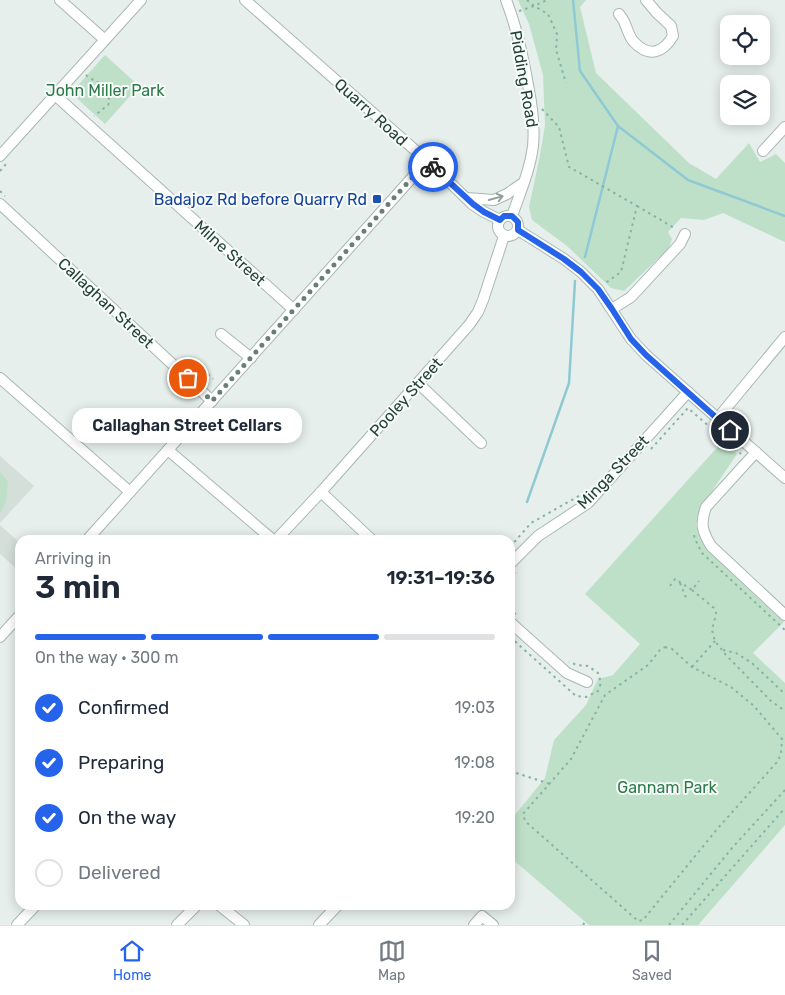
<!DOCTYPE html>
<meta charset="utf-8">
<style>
body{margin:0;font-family:Rubik,sans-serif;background:#f2f2f3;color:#1f2937;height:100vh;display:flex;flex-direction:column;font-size:19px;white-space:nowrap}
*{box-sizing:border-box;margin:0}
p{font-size:16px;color:#747a83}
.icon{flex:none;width:28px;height:28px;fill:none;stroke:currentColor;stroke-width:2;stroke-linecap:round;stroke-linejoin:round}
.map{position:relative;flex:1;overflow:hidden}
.side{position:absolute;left:15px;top:535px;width:500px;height:375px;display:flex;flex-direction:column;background:#fff;border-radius:15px;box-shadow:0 2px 12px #0003}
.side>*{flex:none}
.fabs{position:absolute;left:720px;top:15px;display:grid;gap:10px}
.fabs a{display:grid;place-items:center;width:50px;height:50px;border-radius:10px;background:#fff;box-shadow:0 2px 12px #0003;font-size:25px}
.pin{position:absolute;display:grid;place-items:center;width:42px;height:42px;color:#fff;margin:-21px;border:2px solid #fff;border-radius:50%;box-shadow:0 1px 5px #0007}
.courier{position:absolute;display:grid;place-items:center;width:50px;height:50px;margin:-25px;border:4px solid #2563eb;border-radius:50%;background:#fff;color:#222;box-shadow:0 1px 6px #0007}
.bubble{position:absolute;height:35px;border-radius:15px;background:#fff;box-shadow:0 2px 12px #0003;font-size:16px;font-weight:600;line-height:35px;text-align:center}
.headline em{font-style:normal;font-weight:600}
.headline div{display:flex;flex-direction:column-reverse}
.headline{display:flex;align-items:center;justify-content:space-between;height:85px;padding:0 20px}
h1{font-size:32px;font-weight:600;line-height:38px}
.bar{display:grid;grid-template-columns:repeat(4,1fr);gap:8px 5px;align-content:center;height:60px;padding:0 20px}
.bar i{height:6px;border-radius:4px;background:#e0e1e3}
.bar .current{background:#2563eb}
.bar p{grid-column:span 4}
ol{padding:0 20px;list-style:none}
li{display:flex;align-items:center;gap:15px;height:55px}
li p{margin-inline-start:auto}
li .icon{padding:5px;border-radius:50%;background:#2563eb;color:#fff;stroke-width:4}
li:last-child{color:#747a83}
li i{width:28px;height:28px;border:2px solid #e0e1e3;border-radius:50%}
.tabs{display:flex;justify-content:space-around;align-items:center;height:70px;border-top:1px solid #e0e1e3;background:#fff;font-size:14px;color:#747a83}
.tabs a{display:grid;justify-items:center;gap:2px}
.tabs .current{color:#2563eb}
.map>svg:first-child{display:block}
</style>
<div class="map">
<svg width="785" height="925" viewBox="0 0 785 925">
<rect width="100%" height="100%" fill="#e6efeb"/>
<g fill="#d4dfda">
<polygon points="0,456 34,486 0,523"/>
<polygon points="0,525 20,543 20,572 0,554"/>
</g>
<g fill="#bfe0c8">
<polygon points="518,0 586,0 580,7 596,73 689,163 716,179 749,143 760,162 776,154 785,163 785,242 723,213 704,220 681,218 668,232 672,239 669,248 624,291 611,288 567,246 532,220 529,207 540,155 545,125 543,75 529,24"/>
<polygon points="105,55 139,86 105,124 71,93"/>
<polygon points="723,441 737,454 700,509 696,525 700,538 706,549 784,622 753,653 785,683 785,825 699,924 699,925 589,925 510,857 510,821 545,778 554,740 586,705 598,679 613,675 640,644 585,594"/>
<polygon points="0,472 8,481 6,502 0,514"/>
</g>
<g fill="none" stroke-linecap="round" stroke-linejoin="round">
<g stroke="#8ec9d4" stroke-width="2.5">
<polyline points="573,0 580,71 618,126 688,180 785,216"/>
<polyline points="585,257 618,126"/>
<polyline points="527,502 569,383 575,281"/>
</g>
<g stroke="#a8b8b2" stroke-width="12">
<g id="minor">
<polyline points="60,0 105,40"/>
<polyline points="245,0 433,166 472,204 484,212 500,220"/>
<path d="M506,0C517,28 523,56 528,85C532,105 535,126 533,146C530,170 520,193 512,216"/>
<path d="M619,14C621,17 624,20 625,24C628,30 629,37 634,42C649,58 663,53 673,36L671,26L657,13L646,0"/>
<polyline points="55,95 294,310"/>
<polyline points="763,151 785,127"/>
<polyline points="0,156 141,0"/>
<polyline points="466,198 494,200 507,194 523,183"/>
<polyline points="0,204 212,401"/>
<circle cx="508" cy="226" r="10"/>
<polyline points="518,230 564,259 581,272 598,289 631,339 646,355 785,478"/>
<polyline points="612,309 631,297 680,244 685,234"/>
<polyline points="221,334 251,358"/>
<polyline points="0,378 130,492"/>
<polyline points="418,383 481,443"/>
<polyline points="717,419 785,337"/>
<polyline points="168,450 273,540"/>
<path d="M756,452L706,507C700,524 702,531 711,546L785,615"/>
<polyline points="321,492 372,540"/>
<polyline points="87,540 427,161"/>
<polyline points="276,540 321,492 469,325 478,312 483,300 504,236"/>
<polyline points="510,564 538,536 588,503 688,392"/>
<polyline points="510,622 567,673 587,682"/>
<polyline points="0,637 20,615"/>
<polyline points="219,905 244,925"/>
<polyline points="17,925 36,905"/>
<polyline points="177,925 197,905"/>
<polyline points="319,925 338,905"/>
<polyline points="474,925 482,916 493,925"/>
</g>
</g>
<g stroke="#86b3a5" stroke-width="2" stroke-dasharray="2.5 4" stroke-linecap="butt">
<polyline points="527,0 534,6 548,14 557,34 556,50 566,83"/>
<polyline points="519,11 534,6 547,0"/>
<polyline points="86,75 91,79 97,81 110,100 108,105 94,116"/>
<polyline points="542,109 559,127 569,167 637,206 621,272 604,284"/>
<polyline points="0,171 7,163"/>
<polyline points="0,191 5,196"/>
<polyline points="637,206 676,229"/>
<polyline points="189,366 194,361 213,379"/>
<polyline points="651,449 688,408 741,454"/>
<polyline points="694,535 695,539 702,553 785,630"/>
<polyline points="510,547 531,523 584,493"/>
<polyline points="510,578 515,572"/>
<polyline points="680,583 687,600"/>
<polyline points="670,586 675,579 692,590 699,581"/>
<polyline points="692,590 714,608 716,613 715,618 712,630 715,641 725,654 771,701 785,711"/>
<polyline points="510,609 516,614"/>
<polyline points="510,637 576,696 586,697 598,691 601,683 598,673 588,666 577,665 569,662"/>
<polygon points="665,647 672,649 692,667 731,687 754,706 782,739 781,753 778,761 718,828 643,920 638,921 525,821 523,814 571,759 605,695 648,665 660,650"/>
<polyline points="723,650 736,653 752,663 785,694"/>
<polyline points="692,667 715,641"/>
<polyline points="510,771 550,784"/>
<polyline points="583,925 585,922"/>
<polyline points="669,925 732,848 785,790"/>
<polyline points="682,925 785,808"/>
</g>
<use href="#minor" stroke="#fff" stroke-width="10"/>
</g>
<defs><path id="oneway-shaft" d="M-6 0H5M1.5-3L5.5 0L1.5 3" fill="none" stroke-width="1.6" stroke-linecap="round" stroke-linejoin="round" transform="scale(1.25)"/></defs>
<use stroke="#92a09c" href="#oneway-shaft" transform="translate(496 198) rotate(-15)"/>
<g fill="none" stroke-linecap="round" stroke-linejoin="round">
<polyline stroke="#687f78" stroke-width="5" stroke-dasharray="0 9" points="188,378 212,401 427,161 433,167"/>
<polyline stroke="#2563eb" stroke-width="6" points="433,167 473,204 484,212 500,220 504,216 512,216 518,222 518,230 564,259 581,272 598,289 612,309 631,339 646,355 730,430"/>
</g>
<rect fill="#1a4fb4" stroke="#f7fbf9" stroke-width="2" x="372" y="194" width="10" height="10" rx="2.5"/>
<g text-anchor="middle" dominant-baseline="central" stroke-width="4" stroke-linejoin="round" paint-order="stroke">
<g font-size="16" fill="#24423a" stroke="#f7fbf9">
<text transform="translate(524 79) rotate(80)">Pidding Road</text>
<text transform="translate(371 112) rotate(42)">Quarry Road</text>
<text transform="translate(230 253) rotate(42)">Milne Street</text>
<text transform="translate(106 303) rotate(43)">Callaghan Street</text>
<text transform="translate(406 397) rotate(-48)">Pooley Street</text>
<text transform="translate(613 472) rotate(-46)">Minga Street</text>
</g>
<g font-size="16" fill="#2d7a4b" stroke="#f7fbf9">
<text x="105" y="90">John Miller Park</text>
<text x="667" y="787">Gannam Park</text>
</g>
<g font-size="16" fill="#164399" stroke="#f7fbf9" text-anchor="end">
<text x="367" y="199">Badajoz Rd before Quarry Rd</text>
</g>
</g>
</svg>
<div class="fabs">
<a><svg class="icon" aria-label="locate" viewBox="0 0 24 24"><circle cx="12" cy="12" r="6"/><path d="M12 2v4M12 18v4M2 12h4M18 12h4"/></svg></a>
<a><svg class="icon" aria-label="layers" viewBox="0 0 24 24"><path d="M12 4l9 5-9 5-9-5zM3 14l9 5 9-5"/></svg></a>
</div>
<div class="pin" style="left:188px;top:378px;background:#ea580c"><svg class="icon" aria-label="bag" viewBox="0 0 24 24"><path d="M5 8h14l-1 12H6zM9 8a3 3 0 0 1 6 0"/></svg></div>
<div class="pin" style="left:730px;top:430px;background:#1f2937"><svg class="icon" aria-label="home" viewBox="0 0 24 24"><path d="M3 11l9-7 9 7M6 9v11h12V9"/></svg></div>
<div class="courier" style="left:433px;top:167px"><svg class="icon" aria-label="bike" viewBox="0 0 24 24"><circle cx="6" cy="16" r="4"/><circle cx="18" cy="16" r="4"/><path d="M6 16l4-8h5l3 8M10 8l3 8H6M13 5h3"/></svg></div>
<div class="bubble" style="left:72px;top:408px;width:230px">Callaghan Street Cellars</div>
<section class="side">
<div class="headline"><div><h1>3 min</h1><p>Arriving in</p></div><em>19:31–19:36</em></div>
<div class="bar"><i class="current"></i><i class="current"></i><i class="current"></i><i></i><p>On the way · 300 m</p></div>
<ol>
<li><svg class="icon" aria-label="check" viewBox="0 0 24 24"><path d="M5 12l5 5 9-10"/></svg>Confirmed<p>19:03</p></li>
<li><svg class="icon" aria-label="check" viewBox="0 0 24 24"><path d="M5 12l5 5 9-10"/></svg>Preparing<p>19:08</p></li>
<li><svg class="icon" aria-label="check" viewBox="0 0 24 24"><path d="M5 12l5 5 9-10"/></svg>On the way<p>19:20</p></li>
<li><i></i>Delivered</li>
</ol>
</section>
</div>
<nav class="tabs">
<a class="current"><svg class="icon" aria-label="home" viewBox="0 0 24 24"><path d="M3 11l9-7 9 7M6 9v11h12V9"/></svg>Home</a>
<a><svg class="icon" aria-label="map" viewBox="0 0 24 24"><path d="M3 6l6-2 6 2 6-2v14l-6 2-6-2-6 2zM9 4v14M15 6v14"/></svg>Map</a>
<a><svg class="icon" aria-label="saved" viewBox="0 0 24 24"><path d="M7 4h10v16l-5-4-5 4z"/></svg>Saved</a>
</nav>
